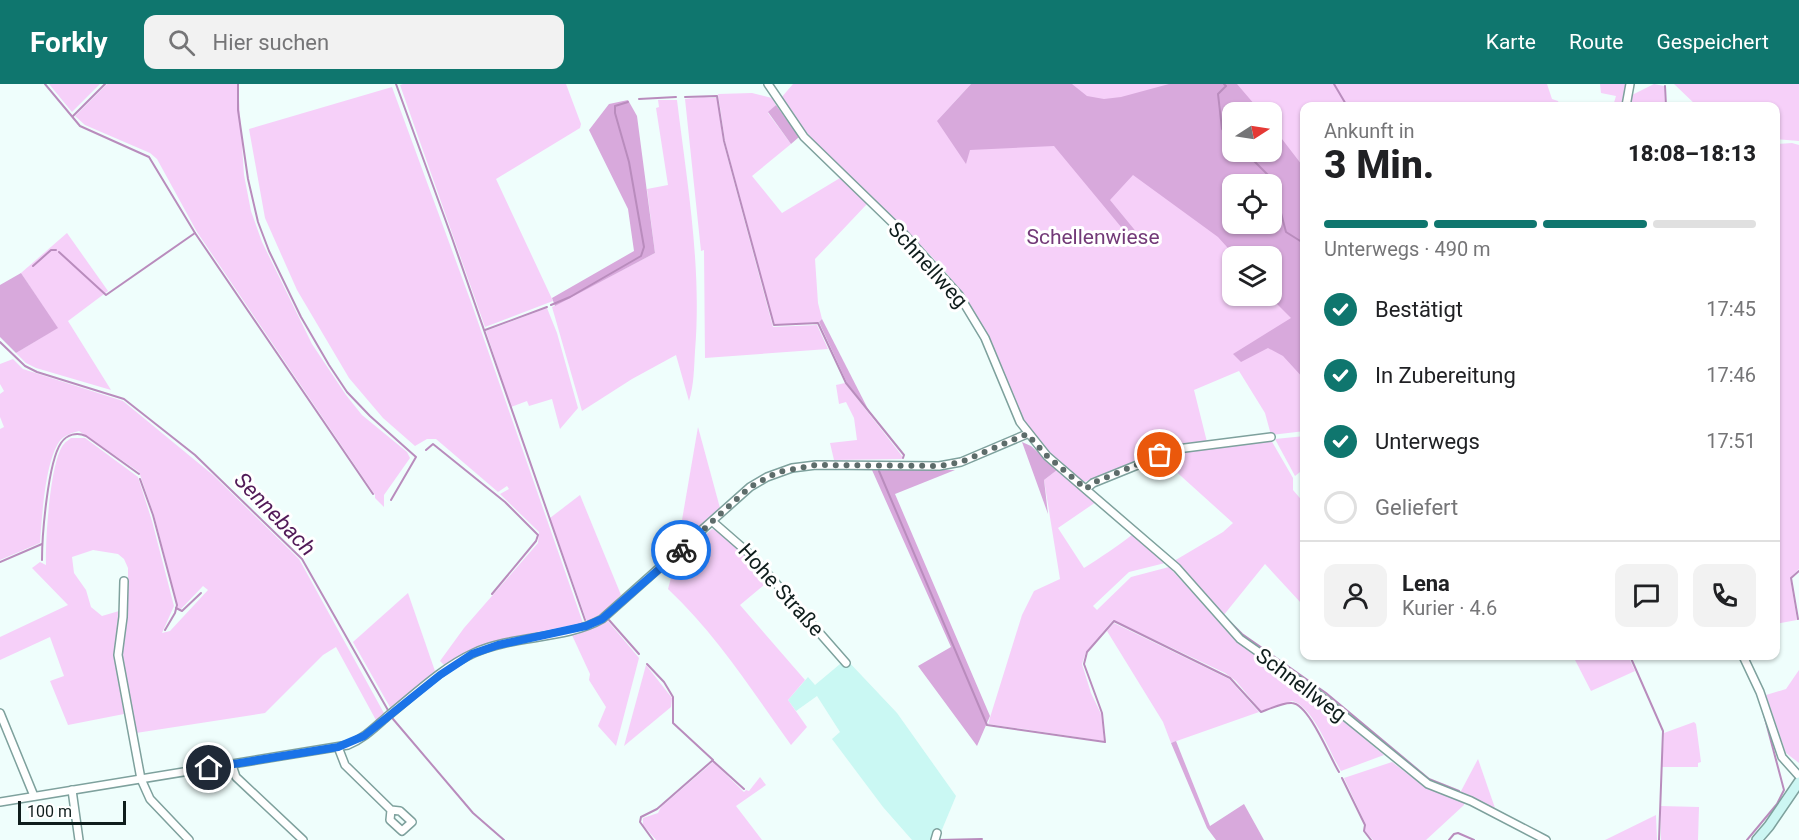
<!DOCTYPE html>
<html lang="de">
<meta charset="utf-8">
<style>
body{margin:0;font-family:Roboto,sans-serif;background:#f2f2f2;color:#202124;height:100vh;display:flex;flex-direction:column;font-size:22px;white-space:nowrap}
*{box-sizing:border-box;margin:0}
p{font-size:20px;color:#757577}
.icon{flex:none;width:33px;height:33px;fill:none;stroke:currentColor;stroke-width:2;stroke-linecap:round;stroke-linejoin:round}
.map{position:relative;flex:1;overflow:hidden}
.drawer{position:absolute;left:1300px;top:18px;width:480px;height:558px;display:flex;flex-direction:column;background:#fff;border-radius:12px;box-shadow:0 2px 4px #0004}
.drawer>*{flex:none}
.needle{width:39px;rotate:78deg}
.controls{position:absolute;left:1222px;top:18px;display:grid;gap:12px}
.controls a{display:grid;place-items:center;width:60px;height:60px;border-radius:12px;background:#fff;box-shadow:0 2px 4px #0004;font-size:30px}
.scale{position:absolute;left:18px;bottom:15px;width:108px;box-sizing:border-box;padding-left:6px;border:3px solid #0f1d1c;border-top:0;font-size:16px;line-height:21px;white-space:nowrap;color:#0f1d1c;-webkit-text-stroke:4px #fff;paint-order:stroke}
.pin{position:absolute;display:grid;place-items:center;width:51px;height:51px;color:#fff;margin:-26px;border:3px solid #fff;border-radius:50%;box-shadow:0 2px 6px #0007}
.courier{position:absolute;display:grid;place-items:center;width:60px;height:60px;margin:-30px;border:4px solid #1a73e8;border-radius:50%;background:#fff;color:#222;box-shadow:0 2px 8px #0007}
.overview em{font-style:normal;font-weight:800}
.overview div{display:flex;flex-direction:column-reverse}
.overview{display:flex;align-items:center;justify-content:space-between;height:102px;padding:0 24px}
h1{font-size:39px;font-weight:800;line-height:45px}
.bar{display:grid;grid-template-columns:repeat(4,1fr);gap:9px 6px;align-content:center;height:72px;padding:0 24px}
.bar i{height:8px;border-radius:4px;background:#e0e0e0}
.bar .on{background:#0f766e}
.bar p{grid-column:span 4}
.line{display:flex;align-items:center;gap:15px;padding:0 24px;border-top:2px solid #e0e0e0}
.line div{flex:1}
.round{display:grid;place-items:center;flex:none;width:63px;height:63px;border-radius:12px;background:#f2f2f2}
ol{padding:0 24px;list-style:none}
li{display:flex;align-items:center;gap:18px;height:66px}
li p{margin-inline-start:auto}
li .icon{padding:6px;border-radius:50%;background:#0f766e;color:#fff;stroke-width:4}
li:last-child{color:#757577}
li i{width:33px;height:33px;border:3px solid #e0e0e0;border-radius:50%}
header{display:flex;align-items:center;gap:36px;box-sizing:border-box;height:84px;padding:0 30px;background:#0f766e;color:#fff}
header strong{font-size:28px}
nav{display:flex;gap:33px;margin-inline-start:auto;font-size:21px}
.search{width:420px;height:54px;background:#f2f2f2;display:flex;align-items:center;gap:15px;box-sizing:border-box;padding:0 21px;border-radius:12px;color:#757577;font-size:22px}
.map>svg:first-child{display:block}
</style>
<header>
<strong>Forkly</strong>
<div class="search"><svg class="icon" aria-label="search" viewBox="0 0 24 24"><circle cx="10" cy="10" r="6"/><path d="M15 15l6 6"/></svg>Hier suchen</div>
<nav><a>Karte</a><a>Route</a><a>Gespeichert</a></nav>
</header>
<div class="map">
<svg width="1799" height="756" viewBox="0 0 1799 756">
<rect width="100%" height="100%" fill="#effefc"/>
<polygon fill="#caf8f3" points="846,575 897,629 956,712 941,748 935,745 933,756 912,756 883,723 832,655 840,648 817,612 796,627 788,616 808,593 815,601"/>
<g fill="#f6d0f9" fill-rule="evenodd">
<polygon points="49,0 100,0 72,28"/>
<polygon points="107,0 238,0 244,91 251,127 262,158 312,260 346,311 362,331 407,368 410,374 384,411 384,423 375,414 375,411 197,148 157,75 150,69 85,41 75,32"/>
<polygon points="403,0 566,0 581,40 580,44 496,95 553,217 485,243 400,1"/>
<path d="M793,0H971L937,37L972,0H1547L1552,15L1558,17L1560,22H1305V347L1271,351L1265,329L1239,287L1194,306L1207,358L1084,398C1064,382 1043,366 1029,345C1021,333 1017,320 1012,308C997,274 984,240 963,210C910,138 830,90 781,14ZM1233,28H1272V68H1233ZM1233,100H1272V140H1233ZM1233,172H1272V212H1233Z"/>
<polygon points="1600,0 1628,0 1623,22 1613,22 1616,12 1601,9"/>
<polygon points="1654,0 1664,2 1665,22 1629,22 1632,11"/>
<polygon points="1674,0 1799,0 1799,57 1776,55 1776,22 1697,22"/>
<path d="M392,3L471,218L583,539C534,549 488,555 445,582L440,577L464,544L538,459L539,448L500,410L509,405L507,402L498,408L436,355H427L415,362L383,334L349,294L297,206L265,134L249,45Z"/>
<polygon points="752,9 772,14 776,21 768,29 791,60 752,92 782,129 840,94 867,120 815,175 818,219 822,235 819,238 775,241 770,226 725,57 718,10"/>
<polygon points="703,13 717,14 723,57 773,243 817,241 828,265 705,274 704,166 701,167 685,15"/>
<path d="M658,16H677C687,99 702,183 695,267C694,284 694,301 689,317L676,271L632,295L582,327L552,223L655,169L647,105L668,101L656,24L659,23Z"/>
<polygon points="1792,59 1799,61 1799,485 1790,494 1797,536 1776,540 1776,60"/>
<polygon points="67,149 108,207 68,237 111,306 36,284 26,279 16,269 57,244 21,189"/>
<polygon points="547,224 557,249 578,324 560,345 552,315 529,322 527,317 511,323 486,247"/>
<path d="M13,275L23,285L123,317L213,391L299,475L385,631L377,638L336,563L323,571L265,629L136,649L120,572L128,524V484L124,475L118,470L93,466L72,473L74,489L86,506L91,523L102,532L119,527L114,572L124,630L68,641L50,597L64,592L50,553L0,576V553L68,521L32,484L40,478L46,481C45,460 50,375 64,360C66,357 69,356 71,354H85L138,393L152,437L174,522L162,549L170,547L208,506L203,502L181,525L178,524L154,431L139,388L79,347C72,349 64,351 59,358C45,379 42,433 40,459L0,476V345L4,343L0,333V310L4,307L0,300V280Z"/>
<polygon points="845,299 902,372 902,375 834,376 830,359 857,356 854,334 846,318 839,320 836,301"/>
<polygon points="698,343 720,424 677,465"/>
<polygon points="1305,352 1305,384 1295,392 1275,355"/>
<polygon points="1271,356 1293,394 1293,406 1305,420 1305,520 1301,519 1265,480 1223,532 1174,477 1223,448 1233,439 1161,374 1177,368"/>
<path d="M1057,386L1096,418L1058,444L1084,484C1101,473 1117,463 1133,450L1165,479L1129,488L1093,522L1097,526L1131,493L1169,483L1237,557L1318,615L1384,671L1341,687C1330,669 1313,622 1292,617L1261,627L1236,597L1225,589L1113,536L1086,568L1082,580L1091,609L1101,630L1104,657L988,640L1022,531L1034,507L1060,495L1044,396Z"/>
<polygon points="580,411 621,511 604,528 587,538 550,434"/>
<path d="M712,445L721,448L770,496L740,521L805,596L788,616L807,643L791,661C752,607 717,551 668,505L675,479Z"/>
<polygon points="408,509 436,590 391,625 353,558"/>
<polygon points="607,536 639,574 616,662 598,642 606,623 589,596 590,590 571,549 592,544"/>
<polygon points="1114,539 1229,595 1259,628 1171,659 1163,638 1107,547"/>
<polygon points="1573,572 1628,572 1635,587 1591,607"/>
<polygon points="646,581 672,614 671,623 624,662"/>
<polygon points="1799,586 1799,679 1786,669 1766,611 1786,605"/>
<polygon points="1694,638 1696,640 1701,678 1698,679 1698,683 1662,683 1664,649"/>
<polygon points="1478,675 1495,724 1460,709"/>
<polygon points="713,678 744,708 746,706 749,707 760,693 766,701 736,722 762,756 656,756 643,741 643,734 658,729 661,723"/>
<polygon points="1392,678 1425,703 1464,718 1464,721 1426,756 1373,756 1365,747 1366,741 1344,694"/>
<polygon points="1661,722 1699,723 1698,756 1661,756"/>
<polygon points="1656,731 1657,756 1605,756"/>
</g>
<g fill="#d8a9dc" fill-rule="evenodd">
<path d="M971,0H1072L1087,12L1104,15L1121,13L1169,0H1237L1261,28H1233V68H1272V42L1305,85V296L1283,272L1268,264L1241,278L1233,270L1291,234L1269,212H1272V172H1235L1218,153L1133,91L1110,116L1138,150L1131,155L1054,62L970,66L966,80L937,37ZM1233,100H1272V140H1233Z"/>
<polygon points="628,16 637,32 655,169 555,222 552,214 634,167 628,125 589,46 609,20"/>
<polygon points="776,21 799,53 791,60 768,28"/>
<polygon points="21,189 58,244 16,269 0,253 0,201"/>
<polygon points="822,235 869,327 847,299 819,238"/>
<polygon points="1022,358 1031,362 1057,386 1044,396 1048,430"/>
<polygon points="872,386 955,386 895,410 990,632 977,662 918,582 951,563"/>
<polygon points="1176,657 1210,742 1244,720 1264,756 1216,756 1207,744 1171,659"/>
</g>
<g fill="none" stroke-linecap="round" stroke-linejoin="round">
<g stroke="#b98cbd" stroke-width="2">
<polyline points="45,0 80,42 149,73 195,149"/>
<polyline points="238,0 238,26 248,95 258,138 269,167 301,233 329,281 347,308 370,332 416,373 391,416"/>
<polyline points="396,0 452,154 585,536"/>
<polyline points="1224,0 1226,2 1218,10 1222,45 1233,56"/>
<polyline points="1334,0 1347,22"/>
<polyline points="1665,2 1666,22"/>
<polyline points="685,13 717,12 724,57 774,241 818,239 846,299 904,371 903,374"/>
<polyline points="639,15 676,13"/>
<polyline points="73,32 105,0"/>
<polyline points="1245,68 1272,95 1286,148 1305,160"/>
<polyline points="59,168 106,211 195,149 373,410"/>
<polyline points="33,182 51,166 56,166"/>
<polyline points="551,221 570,213 641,172 644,163 629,78 615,29 615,22 628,18"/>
<polyline points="485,246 547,223"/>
<polyline points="0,258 25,282 37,288 124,315 195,371 302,475 393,635 473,729 504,756"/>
<polyline points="426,366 433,360 505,418 538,451 536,457 492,510"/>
<path d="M879,387L987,641L1105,658L1102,629L1084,580L1087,568L1114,537L1230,594L1261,628C1269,625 1284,618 1292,619C1309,620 1330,674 1339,688"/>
<polyline points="140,395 153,431 177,521 175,529 165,546"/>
<path d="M42,476C42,451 48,378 61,359C67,350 77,348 86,352L139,390"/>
<polyline points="0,478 42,460"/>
<polyline points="176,524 182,527 201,509"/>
<polyline points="1224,532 1242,550 1326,609 1429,695 1459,707"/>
<polyline points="1798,535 1791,494 1799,487"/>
<polyline points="609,536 639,570"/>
<polyline points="1630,572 1663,647 1659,756"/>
<polyline points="647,580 664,598 673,613 673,639 713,676 657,725 641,733 640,738 653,756"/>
<polyline points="713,677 744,705"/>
<polyline points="1342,694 1365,741 1364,747 1371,756"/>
<polyline points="939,756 982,755"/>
<polyline points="1449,756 1454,750 1458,749 1474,756"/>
<polyline points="1747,756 1777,720 1784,706 1763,627"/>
</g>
<g stroke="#7ea19d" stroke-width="10">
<g id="street">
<polyline points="768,0 804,53 904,150 959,211 985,254 1020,338 1047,372 1177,484 1240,555 1315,608 1428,700 1471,717 1546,756"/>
<polyline points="1626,22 1630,0"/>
<polyline points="1086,405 1093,399 1177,365 1271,353"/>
<polyline points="713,438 752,472 846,579"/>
<polyline points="124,497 123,533 118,571 141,695 150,715 189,756"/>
<polyline points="1743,572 1760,608 1782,673 1799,692"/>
<polyline points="0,629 34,712"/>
<polyline points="338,663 345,681 391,726 390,736 402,747 412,738 400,727 391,726"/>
<polyline points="232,681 236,693 303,756"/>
<polyline points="72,706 79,756"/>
<path d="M0,718L348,661C365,654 376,642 389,631C415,610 443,583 474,569C513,551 565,556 602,535L750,403L767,393L792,384L816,381L939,382L961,378L1027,350"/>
<polyline points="935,756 937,749"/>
</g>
</g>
<g stroke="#7ea19d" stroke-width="12">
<polyline id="secondary" points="1757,756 1769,742 1799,698"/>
</g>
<use href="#street" stroke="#fff" stroke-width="7"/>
<use href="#secondary" stroke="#ccf6f3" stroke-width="9"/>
</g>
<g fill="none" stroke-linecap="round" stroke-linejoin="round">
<polyline stroke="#5d6c6a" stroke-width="6" stroke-dasharray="0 10.8" points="681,466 750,403 778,388 816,381 939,382 961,378 1027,350 1047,372 1086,405 1093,399 1160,371"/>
<polyline stroke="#1a73e8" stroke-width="8" points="209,684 338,663 364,652 440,591 472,570 498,561 586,542 602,535 681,466"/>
</g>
<g text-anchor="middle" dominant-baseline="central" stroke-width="6" stroke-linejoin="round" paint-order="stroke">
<g font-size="21" fill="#733a78" stroke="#fff">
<text x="1093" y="153">Schellenwiese</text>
</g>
<g font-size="21" fill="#0f1d1c" stroke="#fff">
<text transform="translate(928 181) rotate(48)">Schnellweg</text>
<text transform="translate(781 506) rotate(48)">Hohe Straße</text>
<text transform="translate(1301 601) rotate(37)">Schnellweg</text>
</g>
<g font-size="22" font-style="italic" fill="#511957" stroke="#fff">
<text transform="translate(275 430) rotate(46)">Sennebach</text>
</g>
</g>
</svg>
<div class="controls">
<a><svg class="needle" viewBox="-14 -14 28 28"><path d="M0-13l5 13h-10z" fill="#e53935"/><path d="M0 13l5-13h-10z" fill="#757577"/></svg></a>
<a><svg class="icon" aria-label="locate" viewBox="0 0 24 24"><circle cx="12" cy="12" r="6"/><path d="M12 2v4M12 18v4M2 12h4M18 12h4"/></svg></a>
<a><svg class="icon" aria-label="layers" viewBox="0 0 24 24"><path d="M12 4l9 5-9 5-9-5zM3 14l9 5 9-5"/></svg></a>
</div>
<div class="scale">100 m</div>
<div class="pin" style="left:1160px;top:371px;background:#ea580c"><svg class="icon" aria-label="bag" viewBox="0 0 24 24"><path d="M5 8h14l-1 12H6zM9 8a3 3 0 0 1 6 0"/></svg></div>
<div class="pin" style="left:209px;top:684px;background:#1f2937"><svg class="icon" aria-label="home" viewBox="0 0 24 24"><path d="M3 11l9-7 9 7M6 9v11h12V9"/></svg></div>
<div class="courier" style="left:681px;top:466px"><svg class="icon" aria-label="bike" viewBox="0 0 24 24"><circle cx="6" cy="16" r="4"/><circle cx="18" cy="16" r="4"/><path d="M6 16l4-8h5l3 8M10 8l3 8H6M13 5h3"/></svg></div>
<section class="drawer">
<div class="overview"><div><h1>3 Min.</h1><p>Ankunft in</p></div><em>18:08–18:13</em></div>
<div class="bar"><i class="on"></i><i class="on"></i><i class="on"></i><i></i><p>Unterwegs · 490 m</p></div>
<ol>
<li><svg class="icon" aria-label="check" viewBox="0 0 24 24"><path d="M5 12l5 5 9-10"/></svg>Bestätigt<p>17:45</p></li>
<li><svg class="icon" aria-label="check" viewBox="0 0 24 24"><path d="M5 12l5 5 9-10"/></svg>In Zubereitung<p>17:46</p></li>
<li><svg class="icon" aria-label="check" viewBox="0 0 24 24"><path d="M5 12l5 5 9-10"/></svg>Unterwegs<p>17:51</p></li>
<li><i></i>Geliefert</li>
</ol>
<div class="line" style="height:108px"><a class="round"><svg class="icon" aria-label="person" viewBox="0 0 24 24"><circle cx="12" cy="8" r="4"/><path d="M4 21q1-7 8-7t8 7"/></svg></a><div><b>Lena</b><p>Kurier · 4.6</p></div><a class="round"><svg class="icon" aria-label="chat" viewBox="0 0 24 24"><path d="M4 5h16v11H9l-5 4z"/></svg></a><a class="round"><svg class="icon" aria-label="phone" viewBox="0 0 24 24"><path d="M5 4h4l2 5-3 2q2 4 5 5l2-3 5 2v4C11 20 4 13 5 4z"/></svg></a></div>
</section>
</div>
